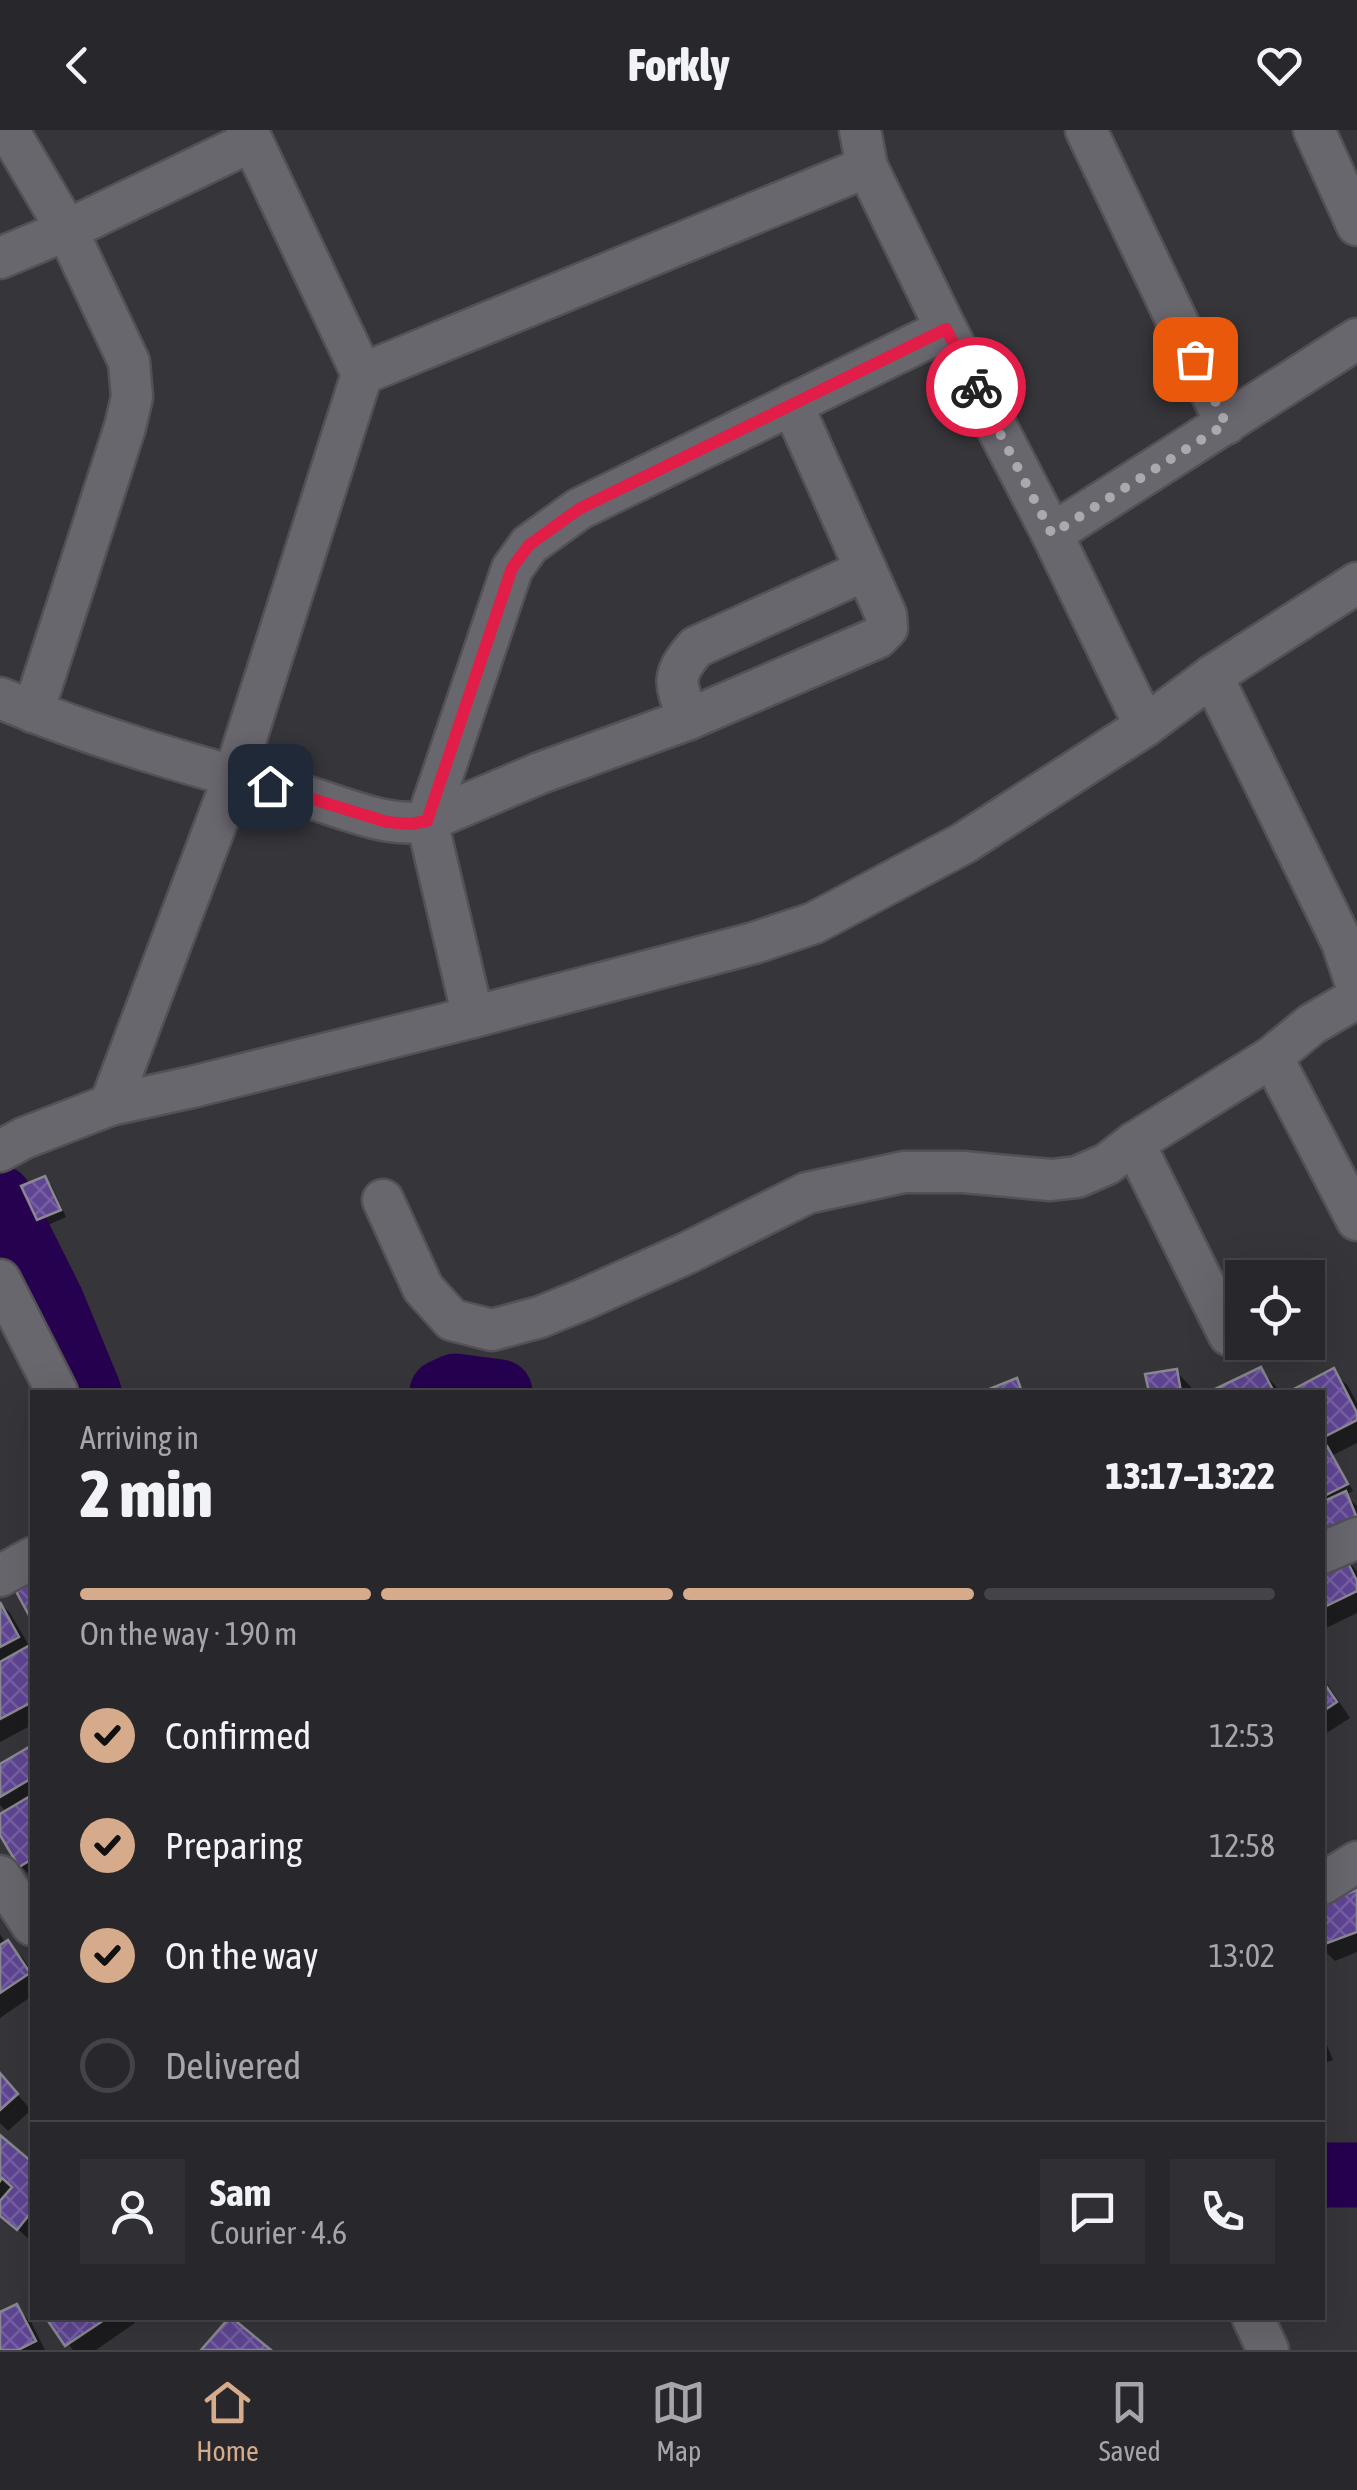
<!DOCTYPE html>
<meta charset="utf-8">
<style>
body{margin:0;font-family:"Asap Condensed",sans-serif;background:#303034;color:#f1f3f6;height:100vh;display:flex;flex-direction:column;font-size:38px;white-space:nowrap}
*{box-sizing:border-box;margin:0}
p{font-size:32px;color:#a5a6a9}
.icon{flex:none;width:55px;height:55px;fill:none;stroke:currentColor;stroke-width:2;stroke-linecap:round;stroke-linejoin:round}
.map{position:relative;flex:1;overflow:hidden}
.sheet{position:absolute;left:30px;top:1260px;width:1295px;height:930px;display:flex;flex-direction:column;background:#28282c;border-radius:0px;box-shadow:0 10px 40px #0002,0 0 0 2px #444448}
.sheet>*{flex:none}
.controls{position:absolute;left:1225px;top:1130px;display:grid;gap:20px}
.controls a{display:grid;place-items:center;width:100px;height:100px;border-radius:0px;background:#28282c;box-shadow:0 10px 40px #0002,0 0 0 2px #444448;font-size:50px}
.pin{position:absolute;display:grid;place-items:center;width:85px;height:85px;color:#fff;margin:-42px;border-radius:20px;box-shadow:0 5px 15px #0006}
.courier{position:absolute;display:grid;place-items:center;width:100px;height:100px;margin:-50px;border:8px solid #e11d48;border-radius:50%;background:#fff;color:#222;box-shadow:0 2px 12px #0007}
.overview em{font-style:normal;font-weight:800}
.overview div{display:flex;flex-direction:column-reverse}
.overview{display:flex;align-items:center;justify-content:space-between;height:170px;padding:0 50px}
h1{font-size:65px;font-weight:800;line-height:75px}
.bar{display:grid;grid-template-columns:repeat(4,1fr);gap:15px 10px;align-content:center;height:120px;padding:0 50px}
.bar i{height:12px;border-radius:8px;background:#444448}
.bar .current{background:#d6ab8b}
.bar p{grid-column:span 4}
.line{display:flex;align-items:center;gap:25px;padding:0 50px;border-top:2px solid #444448}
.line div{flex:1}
.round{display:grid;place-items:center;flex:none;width:105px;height:105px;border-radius:0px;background:#303034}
ol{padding:0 50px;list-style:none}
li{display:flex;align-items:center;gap:30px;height:110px}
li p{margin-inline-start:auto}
li .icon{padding:10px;border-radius:50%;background:#d6ab8b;color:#111;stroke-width:4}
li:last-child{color:#a5a6a9}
li i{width:55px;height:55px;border:5px solid #444448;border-radius:50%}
header{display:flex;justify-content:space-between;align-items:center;height:130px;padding:0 50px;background:#28282c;font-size:45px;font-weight:800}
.menu{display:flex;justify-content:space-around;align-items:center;height:140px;border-top:2px solid #444448;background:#28282c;font-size:28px;color:#a5a6a9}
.menu a{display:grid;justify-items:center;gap:5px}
.menu .current{color:#d6ab8b}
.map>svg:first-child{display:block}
</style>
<header><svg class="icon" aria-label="back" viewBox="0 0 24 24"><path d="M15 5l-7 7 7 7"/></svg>Forkly<svg class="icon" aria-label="heart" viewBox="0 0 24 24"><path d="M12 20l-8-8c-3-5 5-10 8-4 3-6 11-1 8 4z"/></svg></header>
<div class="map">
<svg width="1357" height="2220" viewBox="0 0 1357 2220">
<defs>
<pattern id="building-cross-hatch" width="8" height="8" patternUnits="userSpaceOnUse" patternTransform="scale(2.5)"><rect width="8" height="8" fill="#5f4594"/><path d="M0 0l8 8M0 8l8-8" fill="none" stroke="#7660a3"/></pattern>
</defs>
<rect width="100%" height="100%" fill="#36353a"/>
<g fill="#0007">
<polygon points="45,1049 52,1056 66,1087 46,1096 39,1089"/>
<polygon points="1260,1240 1275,1255 1279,1262 1214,1262"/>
<polygon points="1176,1241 1191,1257 1192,1262 1151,1262 1148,1246"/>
<polygon points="1333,1241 1348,1256 1357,1273 1357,1313 1333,1325 1353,1361 1346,1365 1357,1376 1357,1409 1322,1368 1322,1321 1329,1317 1322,1311 1322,1262 1295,1261"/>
<polygon points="1343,1426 1357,1441 1357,1483 1322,1500 1322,1436"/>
<polygon points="0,1473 10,1483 32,1521 32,1595 0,1612"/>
<polygon points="1322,1546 1350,1588 1322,1606"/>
<polygon points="29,1620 32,1624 32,1747 21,1736 0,1700 0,1687 7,1683 0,1675 0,1637"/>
<polygon points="1357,1763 1357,1822 1335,1831 1322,1818 1322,1776"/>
<polygon points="0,1804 6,1814 23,1828 32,1843 32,1866 0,1888"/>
<polygon points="1322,1903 1333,1930 1322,1934"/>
<polygon points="0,1944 31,1980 8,2001 0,1993"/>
<polygon points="0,2008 32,2035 32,2112 0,2083"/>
<polygon points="16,2177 31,2192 45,2220 0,2220 0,2185"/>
<polygon points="49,2188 131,2188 135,2193 96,2220 73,2220"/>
</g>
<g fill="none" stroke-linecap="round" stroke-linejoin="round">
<g stroke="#26014f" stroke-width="65">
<polyline points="0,1068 52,1172 89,1262"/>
<polyline points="442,1262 455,1256 500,1262"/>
<polyline points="1322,2045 1357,2045"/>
</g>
</g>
<g fill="url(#building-cross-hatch)" stroke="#8a8990" stroke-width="2.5">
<polygon points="45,1046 61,1080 37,1090 21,1056"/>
<polygon points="1261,1237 1274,1262 1209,1262"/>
<polygon points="1334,1238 1357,1283 1357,1290 1322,1308 1322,1262 1293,1262 1292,1260"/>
<polygon points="1177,1239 1181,1262 1149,1262 1145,1244"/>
<polygon points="1017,1248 1022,1262 991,1262 989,1259"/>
<polygon points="1327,1316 1348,1354 1322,1367 1322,1318"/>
<polygon points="1346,1361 1357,1388 1322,1404 1322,1372"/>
<polygon points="1343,1423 1357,1451 1357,1461 1322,1478 1322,1433"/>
<polygon points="32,1440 32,1491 11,1452"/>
<polygon points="0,1472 19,1507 0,1517"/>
<polygon points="30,1515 32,1519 32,1572 0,1589 0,1532"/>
<polygon points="1322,1550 1337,1572 1322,1582"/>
<polygon points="29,1617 32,1623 32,1648 0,1667 0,1634"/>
<polygon points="32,1665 32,1729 19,1737 0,1705 0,1684"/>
<polygon points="1357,1760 1357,1802 1322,1815 1322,1773"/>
<polygon points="8,1810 30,1843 0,1863 0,1815"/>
<polygon points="0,1943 18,1964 0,1980"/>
<polygon points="0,2005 32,2032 32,2081 17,2100 0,2086 0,2071 12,2057 2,2048 0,2051"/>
<polygon points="17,2174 36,2211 18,2220 0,2220 0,2182"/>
<polygon points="46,2188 107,2188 65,2216"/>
<polygon points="229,2188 232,2188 271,2220 201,2220"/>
</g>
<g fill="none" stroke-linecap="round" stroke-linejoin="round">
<g stroke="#535156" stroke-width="45">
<g id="minor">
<polyline points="3,0 14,10 67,100 129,232 132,267 125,297 33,582"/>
<polyline points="860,0 867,37 946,199 1052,404 1145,596"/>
<polyline points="1086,0 1226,294"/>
<polyline points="1314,0 1357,95"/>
<polyline points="0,128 67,100 252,11"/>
<polyline points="362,244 867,37"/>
<polyline points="792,274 886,485 887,498 877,508 689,589 540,643 427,691 512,439 529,415 579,379 946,199"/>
<polyline points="1052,404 1357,209"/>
<polyline points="1212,546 1342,812 1357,857"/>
<path d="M0,568C97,609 199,637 301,665C341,676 386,699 427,691L473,887"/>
<path d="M689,589C675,554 670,547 696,517L866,440"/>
<polyline points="1272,927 1357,1090"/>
<polyline points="110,975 234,646 362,244 247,0"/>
<polyline points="1134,1013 1229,1205"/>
<polyline points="0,1021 24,1008 110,975 192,957 473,887 754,813 814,793 964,713 1145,596 1212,546 1357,453"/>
<polyline points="383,1070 423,1158 452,1190 492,1200 540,1187 582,1170 687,1123 807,1063 904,1042 963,1042 1051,1050 1077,1047 1107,1034 1134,1013 1272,927 1312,894 1357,868"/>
<polyline points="0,1150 57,1262"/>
<polyline points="1322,1423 1357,1408"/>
<polyline points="0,1446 32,1428"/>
<polyline points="0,1746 32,1795"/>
<polyline points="1322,1754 1357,1732"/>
<polyline points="1253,2188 1268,2220"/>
</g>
</g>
<use href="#minor" stroke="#69676e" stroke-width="40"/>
</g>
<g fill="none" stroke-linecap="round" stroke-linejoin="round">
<polyline stroke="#aaa9ad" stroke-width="10" stroke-dasharray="0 18" points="976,257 1052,404 1226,294 1195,229"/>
<polyline stroke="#e11d48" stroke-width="12" points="270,656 387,692 410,694 427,691 512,438 529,415 579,379 946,199 976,257"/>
</g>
</svg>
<div class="controls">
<a><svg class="icon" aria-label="locate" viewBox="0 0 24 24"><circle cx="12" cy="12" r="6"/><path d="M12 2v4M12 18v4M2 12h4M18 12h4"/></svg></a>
</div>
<div class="pin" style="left:1195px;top:229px;background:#ea580c"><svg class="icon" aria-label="bag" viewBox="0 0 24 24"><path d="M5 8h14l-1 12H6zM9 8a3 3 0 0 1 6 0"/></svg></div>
<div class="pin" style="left:270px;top:656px;background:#1f2937"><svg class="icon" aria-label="home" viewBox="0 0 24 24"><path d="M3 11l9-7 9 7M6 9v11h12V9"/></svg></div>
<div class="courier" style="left:976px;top:257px"><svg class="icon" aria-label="bike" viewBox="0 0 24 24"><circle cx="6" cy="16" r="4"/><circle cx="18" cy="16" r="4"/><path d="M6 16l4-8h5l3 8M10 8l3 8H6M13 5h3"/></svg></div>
<section class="sheet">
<div class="overview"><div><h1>2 min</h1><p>Arriving in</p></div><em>13:17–13:22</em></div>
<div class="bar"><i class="current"></i><i class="current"></i><i class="current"></i><i></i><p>On the way · 190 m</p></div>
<ol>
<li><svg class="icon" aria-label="check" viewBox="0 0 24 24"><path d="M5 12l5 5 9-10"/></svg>Confirmed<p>12:53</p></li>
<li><svg class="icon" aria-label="check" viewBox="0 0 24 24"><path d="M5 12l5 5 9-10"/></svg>Preparing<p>12:58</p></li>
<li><svg class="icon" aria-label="check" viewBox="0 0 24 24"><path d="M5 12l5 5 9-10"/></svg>On the way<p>13:02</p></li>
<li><i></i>Delivered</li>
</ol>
<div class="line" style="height:180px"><a class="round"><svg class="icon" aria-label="person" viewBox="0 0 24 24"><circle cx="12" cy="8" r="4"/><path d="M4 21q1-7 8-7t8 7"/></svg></a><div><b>Sam</b><p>Courier · 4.6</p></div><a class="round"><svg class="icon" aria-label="chat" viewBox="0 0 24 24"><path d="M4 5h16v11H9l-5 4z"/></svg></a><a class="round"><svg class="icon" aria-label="phone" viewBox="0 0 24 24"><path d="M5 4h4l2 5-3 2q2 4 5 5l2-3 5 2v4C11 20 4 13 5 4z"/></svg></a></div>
</section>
</div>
<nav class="menu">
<a class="current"><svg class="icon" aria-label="home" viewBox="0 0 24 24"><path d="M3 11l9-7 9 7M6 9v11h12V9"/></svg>Home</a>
<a><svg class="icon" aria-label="map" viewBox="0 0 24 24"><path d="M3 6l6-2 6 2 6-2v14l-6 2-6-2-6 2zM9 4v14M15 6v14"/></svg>Map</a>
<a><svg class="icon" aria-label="saved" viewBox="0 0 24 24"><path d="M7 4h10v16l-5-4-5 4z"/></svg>Saved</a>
</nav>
